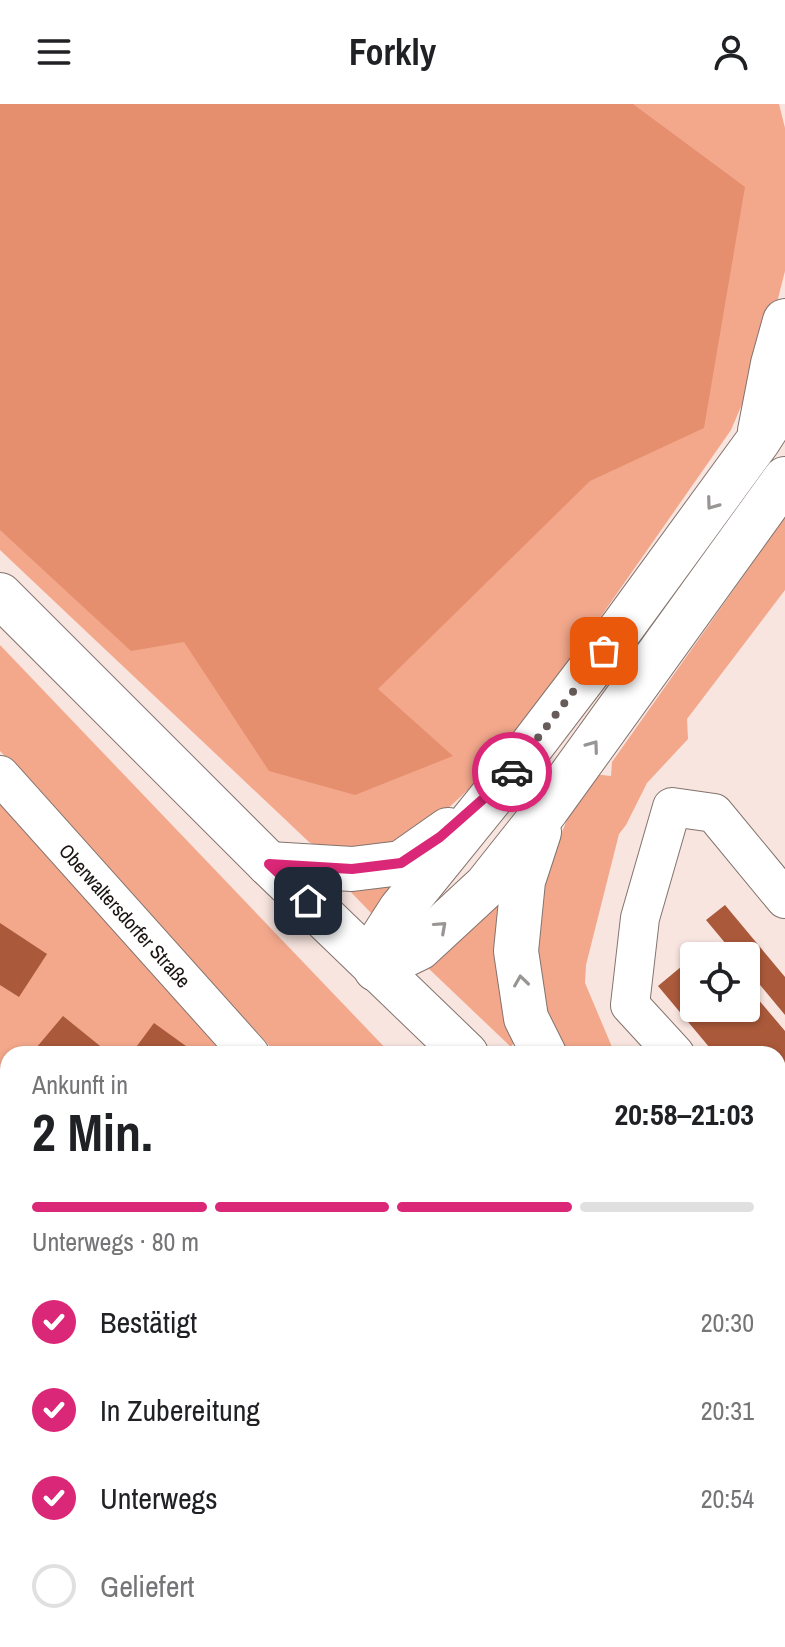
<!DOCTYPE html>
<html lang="de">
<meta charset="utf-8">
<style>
body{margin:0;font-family:"Archivo Narrow",sans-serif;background:#f6f6f6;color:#202124;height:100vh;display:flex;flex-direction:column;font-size:30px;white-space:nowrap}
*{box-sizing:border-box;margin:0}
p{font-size:26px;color:#757577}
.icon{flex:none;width:44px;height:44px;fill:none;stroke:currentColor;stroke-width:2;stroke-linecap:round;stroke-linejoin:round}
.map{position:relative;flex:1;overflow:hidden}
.sheet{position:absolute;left:0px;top:942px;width:786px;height:602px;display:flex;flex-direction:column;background:#fff;border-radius:24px 24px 0 0;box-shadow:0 2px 6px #0004}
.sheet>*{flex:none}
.buttons{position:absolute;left:680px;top:838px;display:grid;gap:16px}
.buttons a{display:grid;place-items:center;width:80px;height:80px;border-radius:8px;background:#fff;box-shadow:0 2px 6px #0004;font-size:40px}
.pin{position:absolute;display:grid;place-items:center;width:68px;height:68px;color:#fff;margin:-34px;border-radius:16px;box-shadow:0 4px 12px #0006}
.courier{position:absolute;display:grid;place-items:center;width:80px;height:80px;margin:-40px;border:6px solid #db2777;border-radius:50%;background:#fff;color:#222;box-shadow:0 2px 10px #0007}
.headline em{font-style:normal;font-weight:700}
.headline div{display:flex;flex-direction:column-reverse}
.headline{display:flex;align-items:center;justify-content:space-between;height:136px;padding:0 32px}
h1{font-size:52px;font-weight:700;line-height:60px}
.bar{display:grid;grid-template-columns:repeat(4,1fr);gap:12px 8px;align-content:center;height:96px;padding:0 32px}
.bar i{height:10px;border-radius:6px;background:#e0e0e0}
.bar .selected{background:#db2777}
.bar p{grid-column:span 4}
ol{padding:0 32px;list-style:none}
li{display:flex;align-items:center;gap:24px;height:88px}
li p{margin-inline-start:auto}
li .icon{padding:8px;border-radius:50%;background:#db2777;color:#fff;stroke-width:4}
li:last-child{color:#757577}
li i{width:44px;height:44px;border:4px solid #e0e0e0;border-radius:50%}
header{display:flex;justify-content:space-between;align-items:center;height:104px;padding:0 32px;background:#fff;font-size:36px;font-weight:700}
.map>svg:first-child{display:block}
</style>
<header><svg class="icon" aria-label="menu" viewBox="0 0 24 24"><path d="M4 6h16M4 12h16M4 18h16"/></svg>Forkly<svg class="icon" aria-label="person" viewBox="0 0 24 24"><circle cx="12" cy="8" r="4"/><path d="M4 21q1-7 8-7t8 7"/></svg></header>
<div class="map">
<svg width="785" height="1543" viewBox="0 0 785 1543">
<rect width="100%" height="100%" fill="#f8e5df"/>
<g fill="#f3a88c">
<polygon points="0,0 779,0 785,24 785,167 764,249 731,326 574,551 471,683 412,738 334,750 309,738 0,446"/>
<polygon points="785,413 785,486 687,615 688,635 647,679 626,721 619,730 586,861 585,879 615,950 558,950 539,903 533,824 542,774 571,707 593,670 611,672 612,658"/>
<polygon points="0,541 391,950 277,950 0,647"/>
<polygon points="0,700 226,950 8,950 8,1536 11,1536 7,1542 0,1537"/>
<polygon points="400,773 373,811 346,783"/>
<polygon points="507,778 514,938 511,943 427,863"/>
<polygon points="57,1536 576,1536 570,1543 51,1543"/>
<polygon points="612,1536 666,1536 669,1543 606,1543"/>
</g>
<polygon fill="#e58f6e" points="0,0 633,0 745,83 704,324 590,377 378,585 453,652 355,691 269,667 184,538 131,547 0,426"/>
<g fill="#aa593a">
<polygon points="725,801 785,873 785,911 746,864 746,852 736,852 706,816"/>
<polygon points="0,819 47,850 19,893 0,881"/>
<polygon points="710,839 722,852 694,852"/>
<polygon points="694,852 694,904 746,904 746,881 785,927 785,1003 778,1009 778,950 715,950 658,882"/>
<polygon points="63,912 110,950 31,950"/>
<polygon points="154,919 197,950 131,950"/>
<polygon points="785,1069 785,1118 778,1110 778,1075"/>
<polygon points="70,1536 132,1536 127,1543 74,1543 68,1539"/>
</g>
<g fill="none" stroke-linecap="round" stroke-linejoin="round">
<g stroke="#83736d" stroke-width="40">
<g id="minor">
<path id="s1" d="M0,671L250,950"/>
<polyline points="675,950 630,901 640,814 672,703 714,709 785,795"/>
<polyline points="778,1140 785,1148"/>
<polyline points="778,1473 785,1466"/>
<polyline points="29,1543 34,1536"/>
<polyline points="588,1543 594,1536"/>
<polyline points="725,1543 727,1536"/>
</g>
</g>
<g stroke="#83736d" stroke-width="46">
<g id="major">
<polyline points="0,491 269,760 466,950"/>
<polyline points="778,1253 785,1261"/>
</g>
</g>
<g stroke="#83736d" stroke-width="46">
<g id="highway">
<polyline points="760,327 773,260 785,217"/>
<polyline points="539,728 523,777 516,847 526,914 544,950"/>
<polyline points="269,760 352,765 401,759 448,726"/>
<polyline points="376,865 383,833 401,805 507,674 623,522 758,337 785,295"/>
<polyline points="376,865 419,844 486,782 547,705 785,375"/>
</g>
</g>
<use href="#minor" stroke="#fff" stroke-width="38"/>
<use href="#major" stroke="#fff" stroke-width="44"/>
<use href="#highway" stroke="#fff" stroke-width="44"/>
</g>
<defs><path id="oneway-chevron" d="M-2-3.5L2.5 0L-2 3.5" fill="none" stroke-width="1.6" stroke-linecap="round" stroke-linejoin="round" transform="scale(2)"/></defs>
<g stroke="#989594">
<use href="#oneway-chevron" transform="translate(712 400) rotate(126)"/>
<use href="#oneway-chevron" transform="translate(593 642) rotate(-54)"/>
<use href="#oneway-chevron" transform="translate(441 823) rotate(-42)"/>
<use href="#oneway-chevron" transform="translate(521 877) rotate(-98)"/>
</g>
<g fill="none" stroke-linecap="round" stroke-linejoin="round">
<polyline stroke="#675c59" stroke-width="8" stroke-dasharray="0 14.4" points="512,668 604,547"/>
<polyline stroke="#db2777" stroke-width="10" points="308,797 269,760 352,765 401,759 440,733 507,674 512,668"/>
</g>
<g text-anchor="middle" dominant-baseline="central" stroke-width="6" stroke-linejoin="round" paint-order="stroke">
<g font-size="20" fill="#191311" stroke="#f8e5df">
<text stroke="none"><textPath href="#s1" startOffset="188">Oberwaltersdorfer Straße</textPath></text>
</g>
</g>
</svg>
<div class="buttons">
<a><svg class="icon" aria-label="locate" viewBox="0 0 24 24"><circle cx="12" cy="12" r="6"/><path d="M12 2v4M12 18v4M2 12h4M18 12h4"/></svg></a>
</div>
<div class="pin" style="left:604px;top:547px;background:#ea580c"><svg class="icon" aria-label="bag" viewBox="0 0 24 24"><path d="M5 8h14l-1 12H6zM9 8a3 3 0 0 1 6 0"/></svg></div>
<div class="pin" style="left:308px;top:797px;background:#1f2937"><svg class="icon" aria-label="home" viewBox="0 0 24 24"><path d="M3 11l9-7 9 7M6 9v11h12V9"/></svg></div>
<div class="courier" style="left:512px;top:668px"><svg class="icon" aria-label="car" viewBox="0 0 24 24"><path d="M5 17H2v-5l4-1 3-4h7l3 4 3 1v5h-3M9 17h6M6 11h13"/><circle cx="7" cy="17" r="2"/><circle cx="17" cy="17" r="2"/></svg></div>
<section class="sheet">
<div class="headline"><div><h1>2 Min.</h1><p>Ankunft in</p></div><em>20:58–21:03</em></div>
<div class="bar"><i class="selected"></i><i class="selected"></i><i class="selected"></i><i></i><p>Unterwegs · 80 m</p></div>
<ol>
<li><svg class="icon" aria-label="check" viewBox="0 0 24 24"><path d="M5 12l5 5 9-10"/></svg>Bestätigt<p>20:30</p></li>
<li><svg class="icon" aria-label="check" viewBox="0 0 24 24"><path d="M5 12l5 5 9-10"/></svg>In Zubereitung<p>20:31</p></li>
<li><svg class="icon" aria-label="check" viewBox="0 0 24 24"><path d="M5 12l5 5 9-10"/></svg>Unterwegs<p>20:54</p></li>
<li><i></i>Geliefert</li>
</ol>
</section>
</div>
